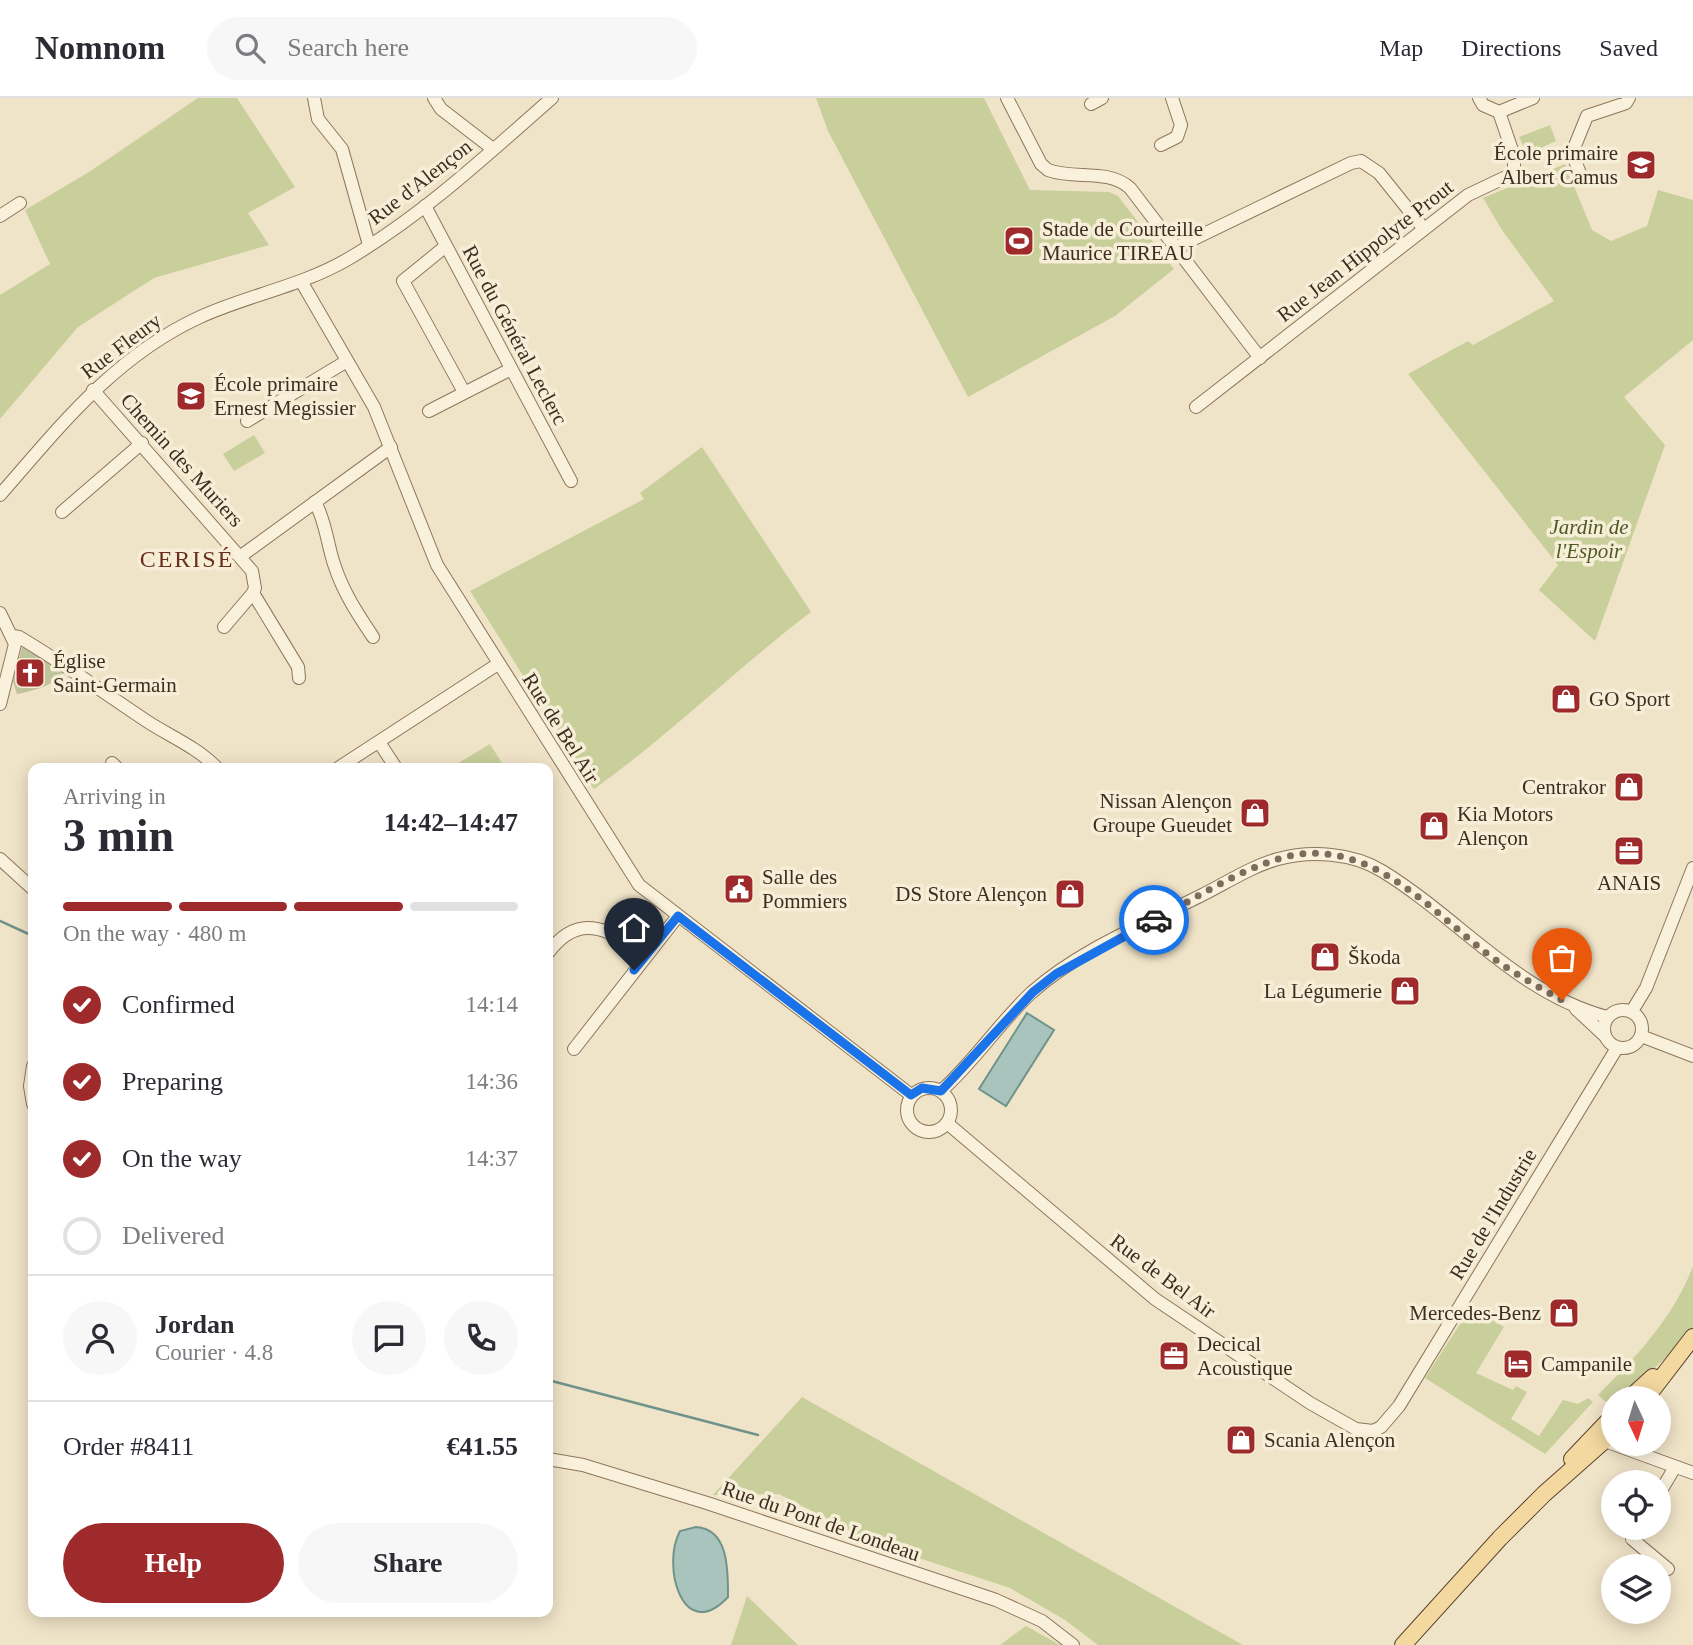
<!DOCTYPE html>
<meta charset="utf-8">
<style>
body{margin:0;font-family:Georgia,serif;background:#f7f7f7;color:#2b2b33;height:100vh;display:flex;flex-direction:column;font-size:26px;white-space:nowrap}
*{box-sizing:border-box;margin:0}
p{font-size:23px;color:#7c7c81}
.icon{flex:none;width:38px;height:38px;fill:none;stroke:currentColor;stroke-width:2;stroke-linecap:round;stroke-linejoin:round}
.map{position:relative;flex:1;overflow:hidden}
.details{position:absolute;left:28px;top:665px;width:525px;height:854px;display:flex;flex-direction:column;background:#fff;border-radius:14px;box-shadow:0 4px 18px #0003}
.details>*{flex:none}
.needle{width:46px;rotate:176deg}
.controls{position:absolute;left:1601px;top:1288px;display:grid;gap:14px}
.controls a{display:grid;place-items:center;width:70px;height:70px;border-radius:50%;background:#fff;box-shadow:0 4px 18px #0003;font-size:35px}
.pin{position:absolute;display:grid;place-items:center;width:60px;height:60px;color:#fff;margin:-72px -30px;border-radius:50% 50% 50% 0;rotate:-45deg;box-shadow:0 0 7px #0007}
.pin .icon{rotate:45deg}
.courier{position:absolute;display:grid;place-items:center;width:70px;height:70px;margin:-35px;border:5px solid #1a73e8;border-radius:50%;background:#fff;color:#222;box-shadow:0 2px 9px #0007}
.headline em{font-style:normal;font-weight:800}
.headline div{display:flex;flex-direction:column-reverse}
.headline{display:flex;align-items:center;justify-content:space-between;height:119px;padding:0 35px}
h1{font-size:46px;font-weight:800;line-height:52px}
.bar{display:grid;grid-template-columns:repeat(4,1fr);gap:10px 7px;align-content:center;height:84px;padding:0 35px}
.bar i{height:9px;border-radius:5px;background:#e1e1e2}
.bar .active{background:#9e2a2b}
.bar p{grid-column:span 4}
.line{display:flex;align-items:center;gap:18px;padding:0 35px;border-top:2px solid #e1e1e2}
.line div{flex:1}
.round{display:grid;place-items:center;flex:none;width:74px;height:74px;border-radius:37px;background:#f7f7f7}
ol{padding:0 35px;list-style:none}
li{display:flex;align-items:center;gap:21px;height:77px}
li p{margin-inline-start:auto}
li .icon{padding:7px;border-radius:50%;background:#9e2a2b;color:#fff;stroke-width:4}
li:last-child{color:#7c7c81}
li i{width:38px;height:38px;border:4px solid #e1e1e2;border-radius:50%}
.cta{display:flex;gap:14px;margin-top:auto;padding:14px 35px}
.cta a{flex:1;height:80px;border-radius:42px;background:#9e2a2b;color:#fff;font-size:28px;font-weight:800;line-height:80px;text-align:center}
.cta a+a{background:#f7f7f7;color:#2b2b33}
header{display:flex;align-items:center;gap:42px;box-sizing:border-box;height:98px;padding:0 35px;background:#fff;border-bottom:2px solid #e1e1e2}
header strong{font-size:33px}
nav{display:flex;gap:38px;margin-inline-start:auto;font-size:24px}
.search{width:490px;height:63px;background:#f7f7f7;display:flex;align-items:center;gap:18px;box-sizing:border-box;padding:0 24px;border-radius:38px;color:#7c7c81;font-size:26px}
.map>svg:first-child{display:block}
</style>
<header>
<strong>Nomnom</strong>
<div class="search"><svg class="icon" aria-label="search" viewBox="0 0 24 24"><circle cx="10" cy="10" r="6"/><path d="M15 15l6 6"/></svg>Search here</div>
<nav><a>Map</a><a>Directions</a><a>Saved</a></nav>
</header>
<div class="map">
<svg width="1693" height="1547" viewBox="0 0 1693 1547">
<rect width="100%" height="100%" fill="#f0e4c8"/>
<g fill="#c9cf9b">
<polygon points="198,0 237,0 295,89 248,115 269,147 154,180 78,229 0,321 0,197 50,166 25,112 89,74"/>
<polygon points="816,0 984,0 1030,92 1109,94 1118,98 1174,171 1115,218 968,299 828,33"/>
<polygon points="1550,27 1556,43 1527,56 1519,39"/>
<polygon points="1565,66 1592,132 1611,143 1647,128 1658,92 1693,102 1693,242 1624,299 1665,347 1595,543 1539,492 1558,467 1408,276 1468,243 1473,247 1554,203 1502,132 1483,100"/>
<polygon points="254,337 265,355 234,373 223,356"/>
<path d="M702,349L811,514C737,570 670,637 594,691L470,493L644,401L640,395Z"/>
<polygon points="490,646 505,670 457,670 455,667"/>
<path d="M1693,1168V1229L1680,1246L1623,1300H1614L1613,1310L1598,1297C1636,1259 1674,1219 1693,1168Z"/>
<polygon points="1471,1209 1504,1229 1476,1275 1513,1292 1516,1288 1527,1294 1511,1321 1539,1338 1563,1302 1578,1306 1588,1300 1593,1304 1545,1356 1425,1280"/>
<polygon points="802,1299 1243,1547 1098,1547 1065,1522 1010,1490 876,1446 779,1396 713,1397"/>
<polygon points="747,1498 798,1547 731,1547"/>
<polygon points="1026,1528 1060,1547 1000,1547"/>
</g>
<path fill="#bfc49a" d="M27,548L63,573C56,588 32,593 17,596L13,584L22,550Z"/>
<g fill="#a9c4bc" stroke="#6f938a" stroke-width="2">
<polygon points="1027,915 1054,932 1006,1008 979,991"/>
<path d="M696,1429C729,1431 728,1473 728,1499C683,1547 661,1468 680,1433Z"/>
</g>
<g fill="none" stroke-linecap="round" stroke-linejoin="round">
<g stroke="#6f938a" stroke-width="2.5">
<polyline points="0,823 33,838"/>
<polyline points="548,1282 758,1337"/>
</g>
<g stroke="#8d765c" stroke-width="14">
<g id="minor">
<polyline points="314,0 318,21 342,51 369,147"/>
<polyline points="434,0 441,11 493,51"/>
<path d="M1007,0L1041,66L1048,72C1075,82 1107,70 1130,90L1260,260"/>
<polyline points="1479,0 1483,7 1499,14 1533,0"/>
<polyline points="1091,6 1102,0"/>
<polyline points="1161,47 1177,39 1181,27 1172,0"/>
<polyline points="1581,78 1572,55 1587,18 1626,5 1629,0"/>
<polyline points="425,108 571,383"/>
<polyline points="0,118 20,105"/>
<polyline points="446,148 403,183 464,294"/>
<polyline points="1175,150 1351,65 1361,63 1379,75 1424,131"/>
<polyline points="301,183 374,309 437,467 639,787 911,997"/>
<polyline points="93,292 252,473 255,490 253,495 224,529"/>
<polyline points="1196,309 1468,97 1508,78 1514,71 1514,58 1499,14"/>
<polyline points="429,313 511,271"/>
<polyline points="247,323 347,263"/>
<path d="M0,397C60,328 115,258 200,219C248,197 302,188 348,161C423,117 487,57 552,0"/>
<path d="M315,404C326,424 327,445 334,466C343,494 357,515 373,539"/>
<polyline points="62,414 142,345"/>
<polyline points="241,458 391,349"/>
<polyline points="253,495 298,569 299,580"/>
<polyline points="0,515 15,546 0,606"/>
<path d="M13,538L19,539C63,565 103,594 145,622C169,638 197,649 217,670"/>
<polyline points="379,644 396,670"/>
<polyline points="112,665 117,670"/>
<polyline points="338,670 498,566"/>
<polyline points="0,761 33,791"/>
<path d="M548,855C581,811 608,835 649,853"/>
<polyline points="1576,911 1604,937"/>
<circle cx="1623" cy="931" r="19"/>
<polyline points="1632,913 1646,890 1693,770"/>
<polyline points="1641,938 1693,958"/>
<polyline points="574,951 678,818"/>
<polyline points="33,968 30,988 33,1006"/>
<circle cx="929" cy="1012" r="22"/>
<path d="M941,993C974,964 999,925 1031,895C1079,852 1145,826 1202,797C1226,785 1252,768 1278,761C1311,752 1353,755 1382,773C1459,820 1517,895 1607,919"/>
<polyline points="947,1025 1155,1201 1310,1305 1356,1331 1373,1333 1381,1329 1399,1308 1617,950"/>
<polyline points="1605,1343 1693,1375"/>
<polyline points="548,1361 583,1367 707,1405 996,1502 1042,1523 1073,1547"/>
<polyline points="1659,1396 1675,1369"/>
<polyline points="1639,1430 1632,1441 1668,1471"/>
</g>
</g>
<g stroke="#5b4430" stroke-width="18">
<g id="major">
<polyline points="1630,1300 1653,1279"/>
<polyline points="1646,1300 1693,1239"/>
<polyline points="1572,1361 1614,1317"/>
<polyline points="1403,1547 1500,1440 1544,1396 1614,1334"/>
</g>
</g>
<use href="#minor" stroke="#faf1dc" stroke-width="12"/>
<use href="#major" stroke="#f3d9a0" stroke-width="16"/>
</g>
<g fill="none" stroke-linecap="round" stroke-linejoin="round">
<path stroke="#7c6e5b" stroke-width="7" stroke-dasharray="0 12.6" d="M1154,822C1193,802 1235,774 1278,761C1361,735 1423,804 1481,851C1505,870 1534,887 1562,902"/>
<polyline stroke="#1a73e8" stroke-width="9" points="634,872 678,818 911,997 922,990 941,993 1033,894 1056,876 1154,822"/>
</g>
<defs>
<g id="school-square" transform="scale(1.575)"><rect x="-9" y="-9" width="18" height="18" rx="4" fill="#9e2a2b" stroke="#f7eed8"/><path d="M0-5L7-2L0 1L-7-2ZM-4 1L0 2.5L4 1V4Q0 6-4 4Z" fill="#fff"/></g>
<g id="stadium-square" transform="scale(1.575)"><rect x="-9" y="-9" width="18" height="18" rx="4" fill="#9e2a2b" stroke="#f7eed8"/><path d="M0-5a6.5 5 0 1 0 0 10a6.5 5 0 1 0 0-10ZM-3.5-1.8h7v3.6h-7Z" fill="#fff"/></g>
<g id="church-square" transform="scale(1.575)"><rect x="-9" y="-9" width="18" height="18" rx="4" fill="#9e2a2b" stroke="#f7eed8"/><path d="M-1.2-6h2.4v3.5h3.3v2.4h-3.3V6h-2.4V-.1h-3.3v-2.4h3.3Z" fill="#fff"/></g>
<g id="shop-square" transform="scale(1.575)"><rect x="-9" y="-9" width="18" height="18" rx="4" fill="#9e2a2b" stroke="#f7eed8"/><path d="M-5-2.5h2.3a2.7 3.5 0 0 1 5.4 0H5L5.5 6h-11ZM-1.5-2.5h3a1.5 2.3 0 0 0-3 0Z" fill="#fff"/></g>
<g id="office-square" transform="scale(1.575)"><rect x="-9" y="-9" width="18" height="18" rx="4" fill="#9e2a2b" stroke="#f7eed8"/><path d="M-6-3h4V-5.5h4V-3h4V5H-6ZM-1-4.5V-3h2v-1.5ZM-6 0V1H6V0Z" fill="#fff"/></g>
<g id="civic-square" transform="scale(1.575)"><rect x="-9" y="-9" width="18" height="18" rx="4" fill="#9e2a2b" stroke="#f7eed8"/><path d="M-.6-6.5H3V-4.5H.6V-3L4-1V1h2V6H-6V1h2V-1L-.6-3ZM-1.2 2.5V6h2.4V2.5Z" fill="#fff"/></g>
<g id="hotel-square" transform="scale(1.575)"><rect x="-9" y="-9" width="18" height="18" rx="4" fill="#9e2a2b" stroke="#f7eed8"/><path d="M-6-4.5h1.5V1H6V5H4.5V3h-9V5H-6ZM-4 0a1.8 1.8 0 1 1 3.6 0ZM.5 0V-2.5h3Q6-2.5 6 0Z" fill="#fff"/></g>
</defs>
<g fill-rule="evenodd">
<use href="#school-square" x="1641" y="67"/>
<use href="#stadium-square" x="1019" y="143"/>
<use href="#school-square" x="191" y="298"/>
<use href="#church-square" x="30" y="575"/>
<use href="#shop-square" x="1566" y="601"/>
<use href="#shop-square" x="1629" y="689"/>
<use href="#shop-square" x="1255" y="715"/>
<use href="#shop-square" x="1434" y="728"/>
<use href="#office-square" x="1629" y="753"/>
<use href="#civic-square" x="739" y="791"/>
<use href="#shop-square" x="1070" y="796"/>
<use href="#shop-square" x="1325" y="859"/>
<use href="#shop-square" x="1405" y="893"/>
<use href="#shop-square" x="1564" y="1215"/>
<use href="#office-square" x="1174" y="1258"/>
<use href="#hotel-square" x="1518" y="1266"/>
<use href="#shop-square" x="1241" y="1342"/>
</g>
<g text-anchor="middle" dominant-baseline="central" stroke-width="7" stroke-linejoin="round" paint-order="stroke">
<g font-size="21" fill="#3d2e20" stroke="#f7eed8" text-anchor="start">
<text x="1618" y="55" text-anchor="end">École primaire<tspan x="1618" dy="24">Albert Camus</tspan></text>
<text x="1042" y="131">Stade de Courteille<tspan x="1042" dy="24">Maurice TIREAU</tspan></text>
<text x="214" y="286">École primaire<tspan x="214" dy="24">Ernest Megissier</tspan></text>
<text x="53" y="563">Église<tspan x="53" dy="24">Saint-Germain</tspan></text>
<text x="1589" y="601">GO Sport</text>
<text x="1606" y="689" text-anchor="end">Centrakor</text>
<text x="1232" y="703" text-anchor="end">Nissan Alençon<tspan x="1232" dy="24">Groupe Gueudet</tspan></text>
<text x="1457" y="716">Kia Motors<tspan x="1457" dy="24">Alençon</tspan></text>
<text x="762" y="779">Salle des<tspan x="762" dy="24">Pommiers</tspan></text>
<text x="1629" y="785" text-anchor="middle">ANAIS</text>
<text x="1047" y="796" text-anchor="end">DS Store Alençon</text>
<text x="1348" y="859">Škoda</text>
<text x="1382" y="893" text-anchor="end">La Légumerie</text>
<text x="1541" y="1215" text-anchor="end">Mercedes-Benz</text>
<text x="1197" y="1246">Decical<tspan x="1197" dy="24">Acoustique</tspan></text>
<text x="1541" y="1266">Campanile</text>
<text x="1264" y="1342">Scania Alençon</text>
</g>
<g font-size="21" fill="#3d2e20" stroke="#f7eed8">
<text transform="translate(420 84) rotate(-38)">Rue d'Alençon</text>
<text transform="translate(1365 153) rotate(-38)">Rue Jean Hippolyte Prout</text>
<text transform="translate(515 237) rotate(62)">Rue du Général Leclerc</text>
<text transform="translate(121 248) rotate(-37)">Rue Fleury</text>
<text transform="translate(182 362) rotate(48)">Chemin des Muriers</text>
<text transform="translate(561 630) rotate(58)">Rue de Bel Air</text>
<text transform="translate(1493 1116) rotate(-59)">Rue de l'Industrie</text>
<text transform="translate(1163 1178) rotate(37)">Rue de Bel Air</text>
<text transform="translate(821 1423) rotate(19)">Rue du Pont de Londeau</text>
</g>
<g font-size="21" font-style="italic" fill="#4d5a26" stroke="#f7eed8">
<text x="1589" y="429">Jardin de<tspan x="1589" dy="24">l'Espoir</tspan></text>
</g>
<g font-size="24" letter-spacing="2" fill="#6b2e1e" stroke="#f7eed8">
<text x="187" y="461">CERISÉ</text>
</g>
</g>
</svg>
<div class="controls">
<a><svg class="needle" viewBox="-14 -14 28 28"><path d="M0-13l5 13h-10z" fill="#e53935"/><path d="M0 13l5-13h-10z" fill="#7c7c81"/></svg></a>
<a><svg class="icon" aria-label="locate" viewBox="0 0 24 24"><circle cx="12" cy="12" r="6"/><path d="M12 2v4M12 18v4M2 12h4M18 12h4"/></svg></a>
<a><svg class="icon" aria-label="layers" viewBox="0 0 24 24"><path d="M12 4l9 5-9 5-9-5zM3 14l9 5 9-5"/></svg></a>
</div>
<div class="pin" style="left:1562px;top:902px;background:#ea580c"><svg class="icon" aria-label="bag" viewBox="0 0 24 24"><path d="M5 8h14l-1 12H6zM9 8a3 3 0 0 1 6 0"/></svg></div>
<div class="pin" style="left:634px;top:872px;background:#1f2937"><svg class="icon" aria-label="home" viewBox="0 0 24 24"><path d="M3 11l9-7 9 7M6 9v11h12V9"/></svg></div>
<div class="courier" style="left:1154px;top:822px"><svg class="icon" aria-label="car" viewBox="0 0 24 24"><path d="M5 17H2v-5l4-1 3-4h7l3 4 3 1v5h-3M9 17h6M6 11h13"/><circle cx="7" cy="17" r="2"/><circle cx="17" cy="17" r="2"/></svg></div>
<section class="details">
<div class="headline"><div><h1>3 min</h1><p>Arriving in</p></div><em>14:42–14:47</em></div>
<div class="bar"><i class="active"></i><i class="active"></i><i class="active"></i><i></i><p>On the way · 480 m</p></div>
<ol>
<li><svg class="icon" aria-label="check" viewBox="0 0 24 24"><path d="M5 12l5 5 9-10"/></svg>Confirmed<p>14:14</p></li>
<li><svg class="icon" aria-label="check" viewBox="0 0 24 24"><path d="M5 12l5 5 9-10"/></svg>Preparing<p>14:36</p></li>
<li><svg class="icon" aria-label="check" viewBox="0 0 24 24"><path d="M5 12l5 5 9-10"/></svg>On the way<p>14:37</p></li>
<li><i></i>Delivered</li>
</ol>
<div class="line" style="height:126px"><a class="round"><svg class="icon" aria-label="person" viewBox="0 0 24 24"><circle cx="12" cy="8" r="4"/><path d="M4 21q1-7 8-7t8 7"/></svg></a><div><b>Jordan</b><p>Courier · 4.8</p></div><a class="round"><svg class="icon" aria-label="chat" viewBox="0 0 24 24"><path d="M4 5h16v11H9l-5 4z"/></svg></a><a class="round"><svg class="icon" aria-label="phone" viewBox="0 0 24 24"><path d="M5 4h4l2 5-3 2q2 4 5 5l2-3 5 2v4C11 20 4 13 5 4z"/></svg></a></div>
<div class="line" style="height:91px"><div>Order #8411</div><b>€41.55</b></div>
<div class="cta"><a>Help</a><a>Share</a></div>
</section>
</div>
